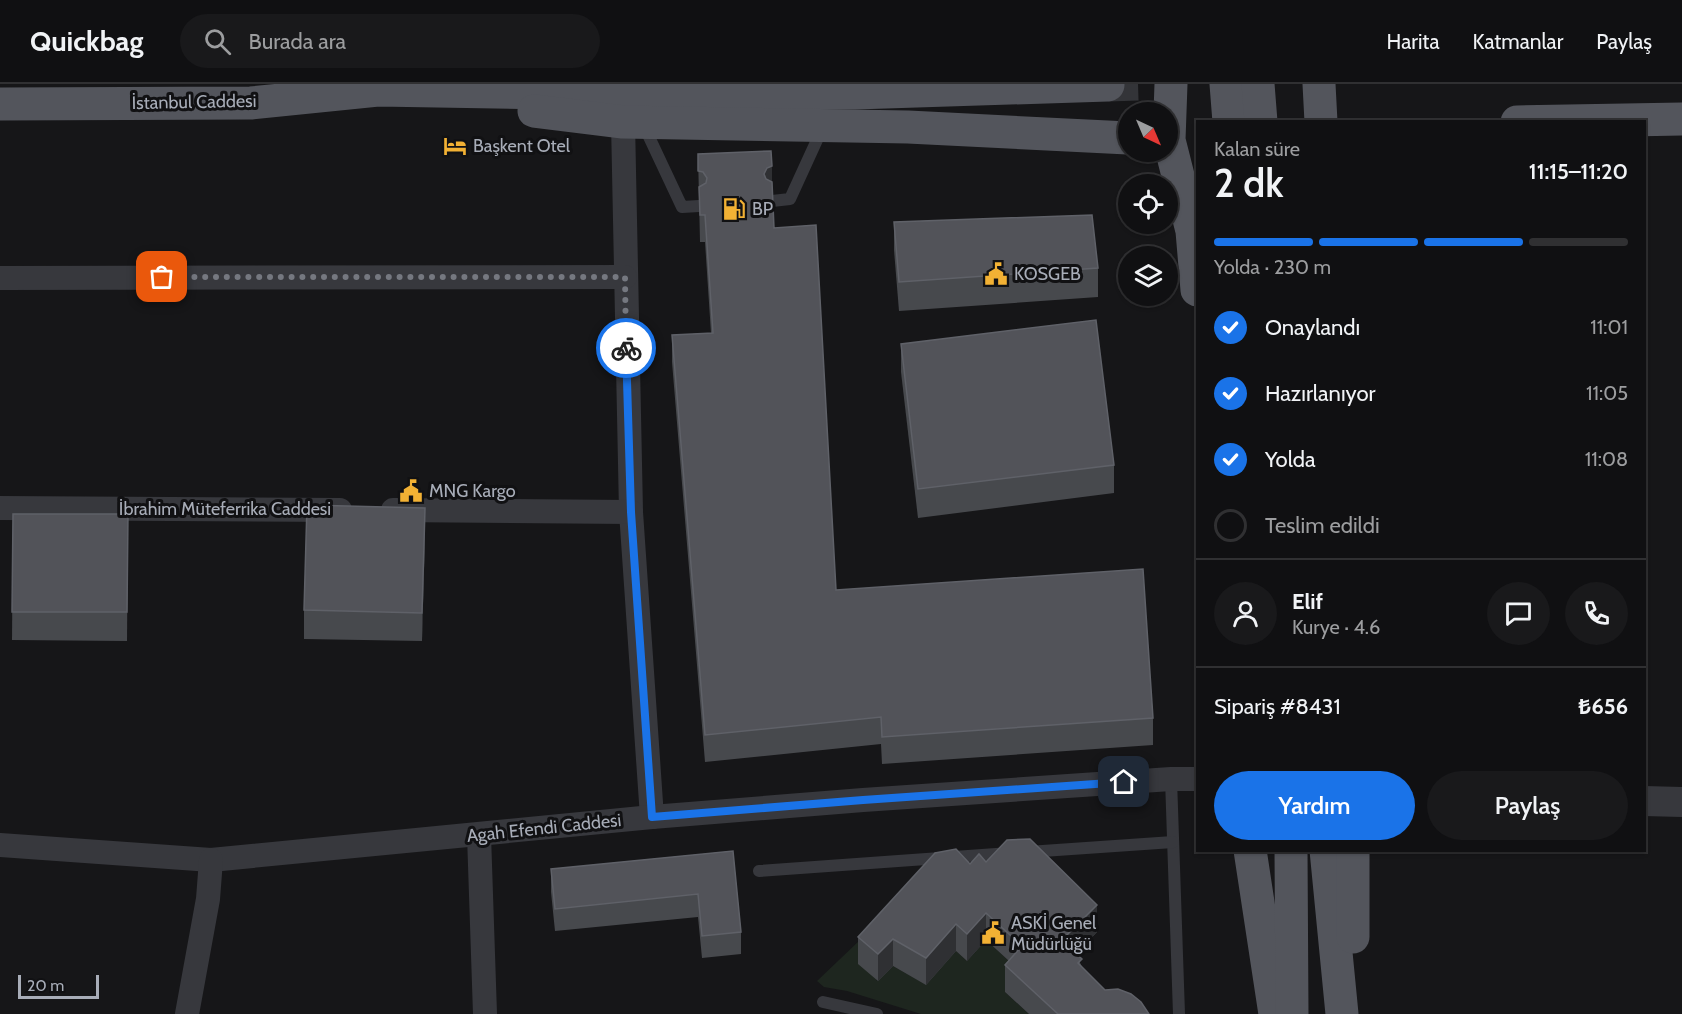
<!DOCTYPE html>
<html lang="tr">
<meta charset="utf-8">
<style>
body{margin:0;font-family:Cabin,sans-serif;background:#19191b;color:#f1f3f6;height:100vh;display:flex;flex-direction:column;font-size:22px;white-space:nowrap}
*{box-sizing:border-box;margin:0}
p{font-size:20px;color:#9c9d9f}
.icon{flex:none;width:33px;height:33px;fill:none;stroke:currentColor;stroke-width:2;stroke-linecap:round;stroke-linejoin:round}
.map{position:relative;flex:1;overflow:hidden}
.side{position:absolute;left:1196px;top:36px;width:450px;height:732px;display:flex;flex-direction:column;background:#101012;border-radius:0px;box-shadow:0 2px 4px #0004,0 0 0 2px #303032}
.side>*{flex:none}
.needle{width:39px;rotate:136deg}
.controls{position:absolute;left:1118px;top:18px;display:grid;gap:12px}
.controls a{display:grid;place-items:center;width:60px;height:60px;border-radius:50%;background:#101012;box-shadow:0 2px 4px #0004,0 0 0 2px #303032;font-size:30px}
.scale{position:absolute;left:18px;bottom:15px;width:81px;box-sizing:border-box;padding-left:6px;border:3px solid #a8adb8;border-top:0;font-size:16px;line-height:21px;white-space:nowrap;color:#a8adb8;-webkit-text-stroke:4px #111113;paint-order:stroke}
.pin{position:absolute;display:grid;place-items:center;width:51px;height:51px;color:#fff;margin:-26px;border-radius:12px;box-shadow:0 3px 9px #0006}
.courier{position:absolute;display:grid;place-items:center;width:60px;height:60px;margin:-30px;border:4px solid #1a73e8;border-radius:50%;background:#fff;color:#222;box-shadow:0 2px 8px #0007}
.headline em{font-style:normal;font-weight:600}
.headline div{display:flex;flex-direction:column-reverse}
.headline{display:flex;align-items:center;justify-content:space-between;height:102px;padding:0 18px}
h1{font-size:39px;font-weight:600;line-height:45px}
.bar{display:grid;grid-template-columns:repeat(4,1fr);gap:9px 6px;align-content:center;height:72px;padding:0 18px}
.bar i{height:8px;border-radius:4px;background:#303032}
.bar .current{background:#1a73e8}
.bar p{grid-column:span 4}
.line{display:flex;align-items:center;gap:15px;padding:0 18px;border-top:2px solid #303032}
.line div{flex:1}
.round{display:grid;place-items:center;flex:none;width:63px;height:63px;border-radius:32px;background:#19191b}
ol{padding:0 18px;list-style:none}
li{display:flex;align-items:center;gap:18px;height:66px}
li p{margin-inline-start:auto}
li .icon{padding:6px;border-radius:50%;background:#1a73e8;color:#fff;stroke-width:4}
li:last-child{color:#9c9d9f}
li i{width:33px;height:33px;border:3px solid #303032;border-radius:50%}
.primary-button{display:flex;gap:12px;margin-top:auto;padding:12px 18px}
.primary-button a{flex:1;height:69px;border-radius:36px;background:#1a73e8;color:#fff;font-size:24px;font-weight:600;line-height:69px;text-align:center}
.primary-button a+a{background:#19191b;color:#f1f3f6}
header{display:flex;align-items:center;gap:36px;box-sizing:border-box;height:84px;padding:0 30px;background:#101012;border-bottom:2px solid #303032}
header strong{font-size:28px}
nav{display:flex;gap:33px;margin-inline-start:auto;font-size:21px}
.search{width:420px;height:54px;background:#19191b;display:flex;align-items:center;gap:15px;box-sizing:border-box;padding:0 21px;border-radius:33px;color:#9c9d9f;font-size:22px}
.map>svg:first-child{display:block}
</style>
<header>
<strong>Quickbag</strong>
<div class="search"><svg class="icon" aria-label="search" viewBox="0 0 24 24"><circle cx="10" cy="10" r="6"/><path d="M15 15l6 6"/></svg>Burada ara</div>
<nav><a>Harita</a><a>Katmanlar</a><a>Paylaş</a></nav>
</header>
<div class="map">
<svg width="1682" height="930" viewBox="0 0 1682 930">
<rect width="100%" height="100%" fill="#161618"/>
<polygon fill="#1e261f" points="860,856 877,897 893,882 925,900 956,867 967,877 986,856 1022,889 1005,908 1029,930 921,930 847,907 824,903 817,897"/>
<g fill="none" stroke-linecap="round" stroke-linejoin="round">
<polyline stroke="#333438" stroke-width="33" stroke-dasharray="33 16" stroke-linecap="butt" points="1108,1 1138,0"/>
<g stroke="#37383d" stroke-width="12">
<polyline points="643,40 682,123 699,122"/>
<polyline points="772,117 790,115 822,45"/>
<polyline points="1171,695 1179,930"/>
<polyline points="1028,768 1173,758"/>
<polyline points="759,787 1010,769"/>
<polyline points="823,918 877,930"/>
</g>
<g stroke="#37383d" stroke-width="24">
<polyline points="623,38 631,428 652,733"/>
<polyline points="0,194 625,193"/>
<polyline points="0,424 340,426"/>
<polyline points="393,426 631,428"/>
<polyline points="479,751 485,930"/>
<polyline points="0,761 211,776 652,733 863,716 1171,695 1197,695"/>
<polyline points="187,930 208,815 211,776"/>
</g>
<polyline stroke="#37383d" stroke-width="30" points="1644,717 1682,718"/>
<g stroke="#53555c" stroke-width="33">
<polyline points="1171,0 1169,56 1192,147 1197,206"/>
<polyline points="1226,0 1229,38"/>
<polyline points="1258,0 1261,38"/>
<polyline points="1319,0 1321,38"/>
<polyline points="0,20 251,19 378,6 601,10 855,9 1108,1"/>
<polyline points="534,27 623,38 908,43 1128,54"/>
<polyline points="1517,38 1682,35"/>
<polyline points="1250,766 1275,930"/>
<polyline points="1291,766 1292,930"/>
<polyline points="1326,766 1342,930"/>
<polyline points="1353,853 1353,766"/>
</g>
</g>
<g fill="#47494d">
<polygon points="698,70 772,98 774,144 836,506 1153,634 1153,661 882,680 881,660 705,678 672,278 672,251 711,249 705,158 700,158"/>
<polygon points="894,138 1098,184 1098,213 899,227 894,166"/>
<polygon points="901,260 1114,381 1114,409 918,434 901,288"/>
<polygon points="13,430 128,430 127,557 12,556"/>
<polygon points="425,452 422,557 304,555 304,526"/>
<polygon points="733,767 741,848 741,870 702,874 698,833 555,847 551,808 551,785"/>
<polygon points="986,778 1097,848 1076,870 1082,883 1105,906 1149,930 1029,930 1005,908 1005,881 1009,877 986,856 967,877 956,867 926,901 893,882 878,897 858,880 858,853 970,780"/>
</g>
<g fill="#2f3033">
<polygon points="772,82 772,109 764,90 767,84"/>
<polygon points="425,424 425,452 422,557 422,529"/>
<polygon points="1097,821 1097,848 1062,883 1062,856"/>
<polygon points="986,829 986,856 967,877 967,850"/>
<polygon points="956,840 956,867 926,901 926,874"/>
<polygon points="893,855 893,882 878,897 878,870"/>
</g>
<g fill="#525359" stroke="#5f6168" stroke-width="1.5">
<polygon points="771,67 772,82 767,84 764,90 766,95 772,98 774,144 816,141 836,506 1143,485 1153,634 882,653 881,633 705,651 672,251 713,249 705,131 700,131 699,103 706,99 707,94 703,88 698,87 698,70"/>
<polygon points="1092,131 1098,184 899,198 894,138"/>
<polygon points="1096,236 1114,381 918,405 901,260"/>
<polygon points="307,421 425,424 422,529 304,526"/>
<polygon points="13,430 128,430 127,528 12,528"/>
<polygon points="1030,755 1097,821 1062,856 1082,875 1078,879 1105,906 1118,905 1131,910 1141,918 1149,930 1058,930 1005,881 1022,862 986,829 967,850 956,840 926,874 893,855 878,870 858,853 935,769 956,765 970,780 979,770 986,778 1007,756"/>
<polygon points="733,767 741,848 702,852 698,810 555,825 551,785"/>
</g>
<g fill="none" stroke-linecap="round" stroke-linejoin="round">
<polyline stroke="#757880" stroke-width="6" stroke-dasharray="0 10.8" points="162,193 625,193 626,264"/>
<polyline stroke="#1a73e8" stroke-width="8" points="626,264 631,428 652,733 863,716 1124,698"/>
</g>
<defs>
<g id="hotel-bare" transform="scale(1.8)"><path d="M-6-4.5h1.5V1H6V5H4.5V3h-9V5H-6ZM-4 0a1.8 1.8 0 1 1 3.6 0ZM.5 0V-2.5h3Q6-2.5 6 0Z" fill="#f2b134" stroke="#111113" stroke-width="2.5" paint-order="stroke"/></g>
<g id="fuel-bare" transform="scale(1.8)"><path d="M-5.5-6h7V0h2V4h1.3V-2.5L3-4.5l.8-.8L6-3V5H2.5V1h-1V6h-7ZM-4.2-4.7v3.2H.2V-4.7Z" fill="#f2b134" stroke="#111113" stroke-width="2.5" paint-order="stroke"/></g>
<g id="civic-bare" transform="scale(1.8)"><path d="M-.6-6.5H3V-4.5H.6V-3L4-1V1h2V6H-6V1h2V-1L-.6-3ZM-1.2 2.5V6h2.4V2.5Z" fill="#f2b134" stroke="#111113" stroke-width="2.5" paint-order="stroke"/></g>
</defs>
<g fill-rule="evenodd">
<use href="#hotel-bare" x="455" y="62"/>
<use href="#fuel-bare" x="734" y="125"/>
<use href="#civic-bare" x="996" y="190"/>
<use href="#civic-bare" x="411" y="407"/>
<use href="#civic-bare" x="993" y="849"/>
</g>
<g text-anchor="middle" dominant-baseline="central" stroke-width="6" stroke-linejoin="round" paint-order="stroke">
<g font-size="18" fill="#a8adb8" stroke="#111113">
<text transform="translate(194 18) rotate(-1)">İstanbul Caddesi</text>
<text x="225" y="425">İbrahim Müteferrika Caddesi</text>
<text transform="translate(544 744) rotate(-6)">Agah Efendi Caddesi</text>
</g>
<g font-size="18" fill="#a8adb8" stroke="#111113" text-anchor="start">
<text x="473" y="62">Başkent Otel</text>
<text x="752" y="125">BP</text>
<text x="1014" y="190">KOSGEB</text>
<text x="429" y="407">MNG Kargo</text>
<text x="1011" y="839">ASKİ Genel<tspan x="1011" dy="21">Müdürlüğü</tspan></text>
</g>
</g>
</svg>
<div class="controls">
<a><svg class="needle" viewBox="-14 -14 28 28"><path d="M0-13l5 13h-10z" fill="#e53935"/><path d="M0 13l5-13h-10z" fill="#9c9d9f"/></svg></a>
<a><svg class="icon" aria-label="locate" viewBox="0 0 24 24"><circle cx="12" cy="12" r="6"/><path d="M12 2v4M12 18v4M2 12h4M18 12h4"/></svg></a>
<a><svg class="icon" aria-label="layers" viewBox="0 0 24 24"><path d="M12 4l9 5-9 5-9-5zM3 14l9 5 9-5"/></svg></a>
</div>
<div class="scale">20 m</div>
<div class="pin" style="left:162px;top:193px;background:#ea580c"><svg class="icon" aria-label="bag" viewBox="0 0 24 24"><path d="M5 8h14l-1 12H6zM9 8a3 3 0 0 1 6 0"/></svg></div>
<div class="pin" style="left:1124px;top:698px;background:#1f2937"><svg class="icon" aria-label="home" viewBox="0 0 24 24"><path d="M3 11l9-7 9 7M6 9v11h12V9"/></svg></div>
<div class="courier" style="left:626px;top:264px"><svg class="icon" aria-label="bike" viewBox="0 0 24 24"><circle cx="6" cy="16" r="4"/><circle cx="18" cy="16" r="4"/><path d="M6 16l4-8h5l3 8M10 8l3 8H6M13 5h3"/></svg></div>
<section class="side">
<div class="headline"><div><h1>2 dk</h1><p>Kalan süre</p></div><em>11:15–11:20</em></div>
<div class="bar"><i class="current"></i><i class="current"></i><i class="current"></i><i></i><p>Yolda · 230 m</p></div>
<ol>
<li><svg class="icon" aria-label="check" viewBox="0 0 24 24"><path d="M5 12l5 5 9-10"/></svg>Onaylandı<p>11:01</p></li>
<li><svg class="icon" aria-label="check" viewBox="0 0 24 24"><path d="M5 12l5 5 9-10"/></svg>Hazırlanıyor<p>11:05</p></li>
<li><svg class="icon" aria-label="check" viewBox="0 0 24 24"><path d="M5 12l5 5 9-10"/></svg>Yolda<p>11:08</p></li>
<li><i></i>Teslim edildi</li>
</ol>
<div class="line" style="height:108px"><a class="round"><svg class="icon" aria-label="person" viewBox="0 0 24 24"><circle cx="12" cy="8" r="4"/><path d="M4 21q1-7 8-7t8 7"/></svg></a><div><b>Elif</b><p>Kurye · 4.6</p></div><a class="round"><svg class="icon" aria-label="chat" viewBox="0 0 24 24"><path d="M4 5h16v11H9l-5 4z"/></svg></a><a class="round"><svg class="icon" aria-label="phone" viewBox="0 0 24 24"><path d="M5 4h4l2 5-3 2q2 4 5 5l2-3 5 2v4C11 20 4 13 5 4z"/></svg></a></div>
<div class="line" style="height:78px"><div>Sipariş #8431</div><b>₺656</b></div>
<div class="primary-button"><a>Yardım</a><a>Paylaş</a></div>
</section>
</div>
